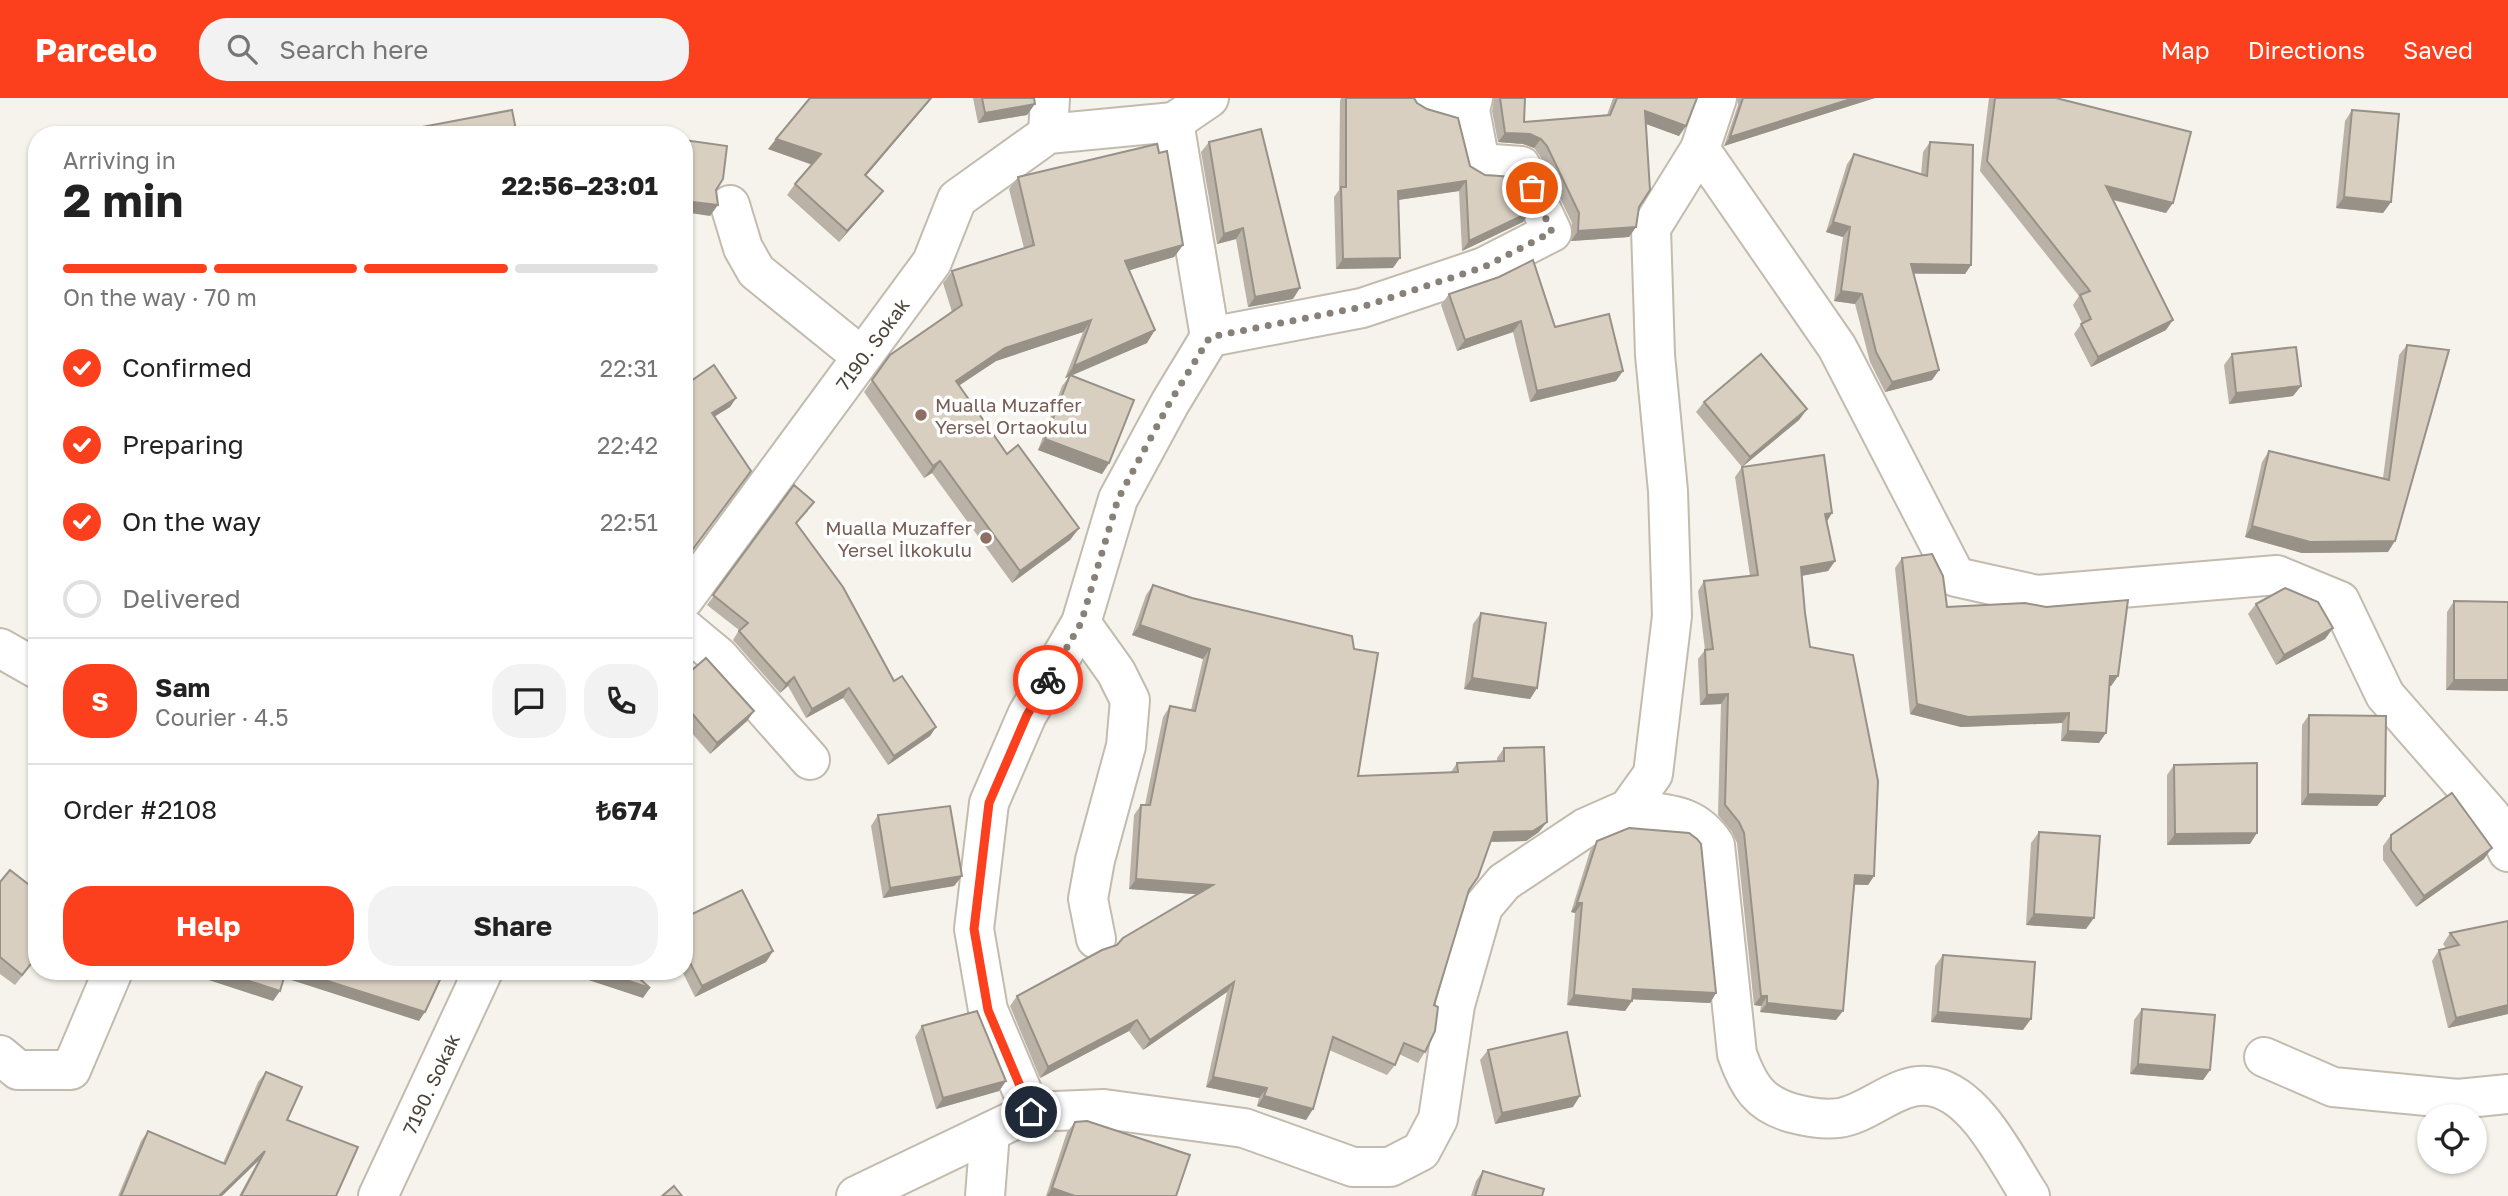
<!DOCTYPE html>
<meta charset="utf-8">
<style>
body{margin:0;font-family:"Golos Text",sans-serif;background:#f2f2f2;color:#222;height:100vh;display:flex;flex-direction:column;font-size:26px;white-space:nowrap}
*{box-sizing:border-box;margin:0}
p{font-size:23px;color:#767676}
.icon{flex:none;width:38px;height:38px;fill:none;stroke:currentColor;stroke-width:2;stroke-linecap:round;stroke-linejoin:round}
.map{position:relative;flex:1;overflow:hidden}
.side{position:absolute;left:28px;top:28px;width:665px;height:854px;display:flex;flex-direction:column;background:#fff;border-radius:28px;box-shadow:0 2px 5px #0004}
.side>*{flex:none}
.controls{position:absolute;left:2417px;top:1006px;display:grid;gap:14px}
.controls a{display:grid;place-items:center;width:70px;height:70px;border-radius:50%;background:#fff;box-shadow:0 2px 5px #0004;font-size:35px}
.pin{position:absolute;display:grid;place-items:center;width:60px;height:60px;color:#fff;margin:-30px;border:4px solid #fff;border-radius:50%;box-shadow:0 2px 7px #0007}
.courier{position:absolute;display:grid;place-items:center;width:70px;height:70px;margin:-35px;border:5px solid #fc3f1d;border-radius:50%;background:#fff;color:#222;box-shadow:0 2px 9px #0007}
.overview em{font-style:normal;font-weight:700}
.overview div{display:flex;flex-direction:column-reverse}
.overview{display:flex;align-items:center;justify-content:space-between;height:119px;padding:0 35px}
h1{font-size:46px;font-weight:700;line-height:52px}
.bar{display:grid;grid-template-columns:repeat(4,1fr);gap:10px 7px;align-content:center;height:84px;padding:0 35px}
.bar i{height:9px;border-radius:5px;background:#e0e0e0}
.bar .selected{background:#fc3f1d}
.bar p{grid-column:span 4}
.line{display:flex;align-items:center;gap:18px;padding:0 35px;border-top:2px solid #e0e0e0}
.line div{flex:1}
.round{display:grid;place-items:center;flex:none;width:74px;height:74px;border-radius:28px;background:#f2f2f2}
ol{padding:0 35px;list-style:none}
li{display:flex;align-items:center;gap:21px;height:77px}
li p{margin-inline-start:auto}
li .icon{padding:7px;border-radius:50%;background:#fc3f1d;color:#fff;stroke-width:4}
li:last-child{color:#767676}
li i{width:38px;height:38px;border:4px solid #e0e0e0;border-radius:50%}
.button{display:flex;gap:14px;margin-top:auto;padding:14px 35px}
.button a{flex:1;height:80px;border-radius:28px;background:#fc3f1d;color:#fff;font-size:28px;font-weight:700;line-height:80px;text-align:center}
.button a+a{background:#f2f2f2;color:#222}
header{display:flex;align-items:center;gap:42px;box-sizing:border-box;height:98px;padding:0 35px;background:#fc3f1d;color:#fff}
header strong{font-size:33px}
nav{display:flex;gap:38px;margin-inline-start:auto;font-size:24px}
.search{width:490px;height:63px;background:#f2f2f2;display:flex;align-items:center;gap:18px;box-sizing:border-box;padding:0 24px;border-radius:28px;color:#767676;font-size:26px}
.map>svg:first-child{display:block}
</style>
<header>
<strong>Parcelo</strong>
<div class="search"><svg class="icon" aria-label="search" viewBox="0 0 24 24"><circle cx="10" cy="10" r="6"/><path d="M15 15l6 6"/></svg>Search here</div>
<nav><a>Map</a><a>Directions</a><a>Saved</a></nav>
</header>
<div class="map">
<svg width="2508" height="1098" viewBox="0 0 2508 1098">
<rect width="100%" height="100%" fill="#f6f3ec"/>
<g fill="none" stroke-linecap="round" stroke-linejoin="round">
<g stroke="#c2bbae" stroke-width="42">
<g id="minor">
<polyline points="1426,0 1470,12"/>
<polyline points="1174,24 1209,0"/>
<polyline points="1048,36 1050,0"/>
<polyline points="1700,51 1837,249 1956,479 2037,497 2277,477 2340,503 2385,597 2491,718 2508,754"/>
<polyline points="730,107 743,150 756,173 861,258"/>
<polyline points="1210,239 1362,210 1484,169 1552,134 1521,68 1480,65 1470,12 1473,0"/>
<path id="s1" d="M684,501L932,164L957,101L1048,36L1174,24L1210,239L1170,305L1118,401L1081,525L1027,617L989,705L974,831L988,912L1031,1014"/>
<polyline points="1081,525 1116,574 1130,602 1126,648 1095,762 1088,801 1096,841"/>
<polyline points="684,530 719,559 810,662"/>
<polyline points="0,550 37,571"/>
<path d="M1628,711C1665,717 1693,713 1715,747L1737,956C1748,987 1759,1006 1792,1015C1807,1019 1824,1022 1839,1020C1872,1015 1899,981 1934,989C1978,999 2007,1063 2030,1098"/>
<polyline points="0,957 18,972 71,972 113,873"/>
<polyline points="2264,959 2333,989 2458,1001 2508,996"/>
<path id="s2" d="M378,1098L483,873"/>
<polyline points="856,1098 1031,1014 1104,1011 1244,1030 1353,1069 1390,1069 1421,1053 1438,1021 1455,907 1483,809 1504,784 1585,730 1628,711 1653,676 1672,518 1668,393 1655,257 1651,130 1700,51 1717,0"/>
<polyline points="985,1098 990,1034"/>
</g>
</g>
<use href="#minor" stroke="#fff" stroke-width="38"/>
</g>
<g fill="#bab2a6">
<polygon points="932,0 866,78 875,103 839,144 787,97 795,86 812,67 768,51"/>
<polygon points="973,0 1034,0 1027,17 978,25"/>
<polygon points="1341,0 1414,0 1417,5 1470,68 1523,124 1462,153 1459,93 1398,102 1393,170 1336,171 1334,99 1339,92 1340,3"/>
<polygon points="1494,0 1525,0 1524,24 1607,17 1613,0 1697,0 1679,38 1646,26 1639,109 1636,129 1629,139 1571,143 1572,125 1540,58 1534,50 1523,46 1498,44 1492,13"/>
<polygon points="1737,0 1875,0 1724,48 1738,7"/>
<polygon points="1989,0 2056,0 2166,115 2112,102 2166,232 2091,269 2074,236 2082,225 2073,207 2079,198 1980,73"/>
<polygon points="2352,12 2391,104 2383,115 2336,110 2345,23"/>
<polygon points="1209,44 1293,201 1248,209 1236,141 1217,146 1201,54"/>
<polygon points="1930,44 1971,167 1965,176 1914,176 1939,272 1932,282 1885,294 1870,264 1855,206 1834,203 1843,139 1826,134 1847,66 1854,56 1921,77 1923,54"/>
<polygon points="1018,79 1183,147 1174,159 1129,172 1147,245 1071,278 1109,365 1102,376 1038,352 1062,288 1069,279 1065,280 1083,234 996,263 959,287 1007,356 1079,430 1070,442 1012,485 932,375 924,380 864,294 890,257 952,214 943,185 952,173 1024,150 1009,91"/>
<polygon points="1449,196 1555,229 1616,283 1530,304 1513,234 1457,253 1441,207"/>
<polygon points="2407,247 2388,454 2302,455 2245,439 2262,364 2269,353 2383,380 2399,257"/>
<polygon points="2232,256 2301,288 2293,298 2229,306 2224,267"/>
<polygon points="684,273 691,283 736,300 730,309 715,318 751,373 687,460 684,458"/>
<polygon points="1704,304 1807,311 1799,322 1742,369 1827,423 1835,463 1828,473 1802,478 1805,515 1810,549 1874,778 1868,787 1855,787 1836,922 1760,914 1761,908 1754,907 1737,745 1732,734 1718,717 1721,606 1700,607 1698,561 1705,552 1698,493 1704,483 1750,478 1735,379 1742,369 1696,314"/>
<polygon points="794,387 808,413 796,426 894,583 936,629 930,638 888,667 843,600 806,620 788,588 780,595 733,542 739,532 707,507"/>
<polygon points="1902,460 1947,509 2118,578 2111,588 2110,588 2099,645 2061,643 2062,625 1961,629 1910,616 1895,470"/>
<polygon points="1153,487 1358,678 1451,674 1457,665 1497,664 1497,660 1504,650 1539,734 1526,743 1490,744 1469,792 1434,907 1425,954 1418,965 1399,956 1395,967 1387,977 1329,952 1313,1011 1306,1022 1257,1008 1259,1000 1206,989 1227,894 1143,952 1129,933 1040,980 1010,908 1017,898 1117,847 1196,796 1129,791 1134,717 1141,707 1145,707 1163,619 1170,608 1191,612 1203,561 1132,537 1146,497"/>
<polygon points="2454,503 2508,593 2446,592 2447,514"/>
<polygon points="2256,506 2333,530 2325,541 2276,567 2248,516"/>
<polygon points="1481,515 1537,590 1530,601 1464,591 1473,526"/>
<polygon points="684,579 754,613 747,623 710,656 684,626"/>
<polygon points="2309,617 2385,698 2377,708 2301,707 2302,627"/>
<polygon points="2174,667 2250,746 2167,747 2167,677"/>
<polygon points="878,717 962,778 954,788 883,800 871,728"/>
<polygon points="2039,734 2086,831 2026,827 2031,745"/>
<polygon points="2391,737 2484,761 2416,809 2383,762 2383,748"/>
<polygon points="1597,743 1716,895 1710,905 1632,901 1632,903 1625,913 1567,907 1575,815 1571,814 1590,753"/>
<polygon points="0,784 37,860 15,887 0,876"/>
<polygon points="684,820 773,853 766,864 695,899 682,873 684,873"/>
<polygon points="2450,835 2508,916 2448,930 2432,863 2439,852 2446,850 2443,846"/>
<polygon points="1943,857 2023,932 1931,924 1935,868"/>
<polygon points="2142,911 2210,972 2203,982 2130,976 2134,922"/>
<polygon points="922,928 1006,983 999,993 936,1011 915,939"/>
<polygon points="1488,952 1573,1009 1495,1026 1480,962"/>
<polygon points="266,974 287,1022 336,1098 239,1098 258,1063 222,1098 118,1098 141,1043 148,1033 223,1065 258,984"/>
<polygon points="1075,1024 1176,1098 1046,1098 1067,1034"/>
<polygon points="1483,1073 1542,1098 1471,1098 1476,1083"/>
</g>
<g fill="#979187">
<polygon points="931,0 932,0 857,88 865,77"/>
<polygon points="1854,0 1875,0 1724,48 1730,39"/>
<polygon points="1035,6 1027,17 978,25 985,15"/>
<polygon points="1645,13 1686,28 1679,38 1638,23"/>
<polygon points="1505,35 1530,36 1541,41 1534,50 1523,46 1498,44"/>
<polygon points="776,41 821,56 814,67 768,51"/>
<polygon points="1466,83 1459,93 1391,103 1398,93"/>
<polygon points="2106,88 2173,105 2166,115 2099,98"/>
<polygon points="883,93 875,103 839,144 847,133"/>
<polygon points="2344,99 2391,104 2383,115 2336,110"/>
<polygon points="684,103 718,107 710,118 684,114"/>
<polygon points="1530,114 1523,124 1462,153 1469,143"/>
<polygon points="1833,124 1850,129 1843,139 1826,134"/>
<polygon points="1636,129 1629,139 1571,143 1578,133"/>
<polygon points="1243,130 1236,141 1217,146 1224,136"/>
<polygon points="1183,147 1174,159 1117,176 1125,163"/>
<polygon points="1400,160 1393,170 1336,171 1343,161"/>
<polygon points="1911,166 1971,167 1965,176 1904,175"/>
<polygon points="1300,190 1293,201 1248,209 1255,199"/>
<polygon points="1841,193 1862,196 1855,206 1834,203"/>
<polygon points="1091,222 1083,234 996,263 948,295 956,283 1005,250"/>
<polygon points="2173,222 2166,232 2091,269 2098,259"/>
<polygon points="1521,223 1513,234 1457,253 1465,242"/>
<polygon points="1155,232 1147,245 1065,280 1074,268"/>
<polygon points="1939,272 1932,282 1885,294 1892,284"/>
<polygon points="1623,273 1616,283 1530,304 1537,293"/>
<polygon points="2301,288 2293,298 2229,306 2236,295"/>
<polygon points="736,300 730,309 706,324 712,315"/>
<polygon points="1807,311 1799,322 1742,369 1750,359"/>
<polygon points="1045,341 1109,365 1102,376 1038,352"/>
<polygon points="940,363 932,375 924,380 933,368"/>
<polygon points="1832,415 1826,425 1825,416"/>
<polygon points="2252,428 2395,443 2388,454 2302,455 2245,439"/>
<polygon points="1079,430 1070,442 1012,485 1020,473"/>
<polygon points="1835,463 1828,473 1794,479 1801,469"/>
<polygon points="1140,527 1210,551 1203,561 1132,537"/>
<polygon points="2333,530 2325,541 2276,567 2284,557"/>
<polygon points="2110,578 2118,578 2111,588 2103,588"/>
<polygon points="794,579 788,588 780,595 786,586"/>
<polygon points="1472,580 1537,590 1530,601 1464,591"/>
<polygon points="2454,582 2508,582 2508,593 2446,592"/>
<polygon points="849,590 843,600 806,620 812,611"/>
<polygon points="1728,596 1721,606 1700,607 1707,597"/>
<polygon points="1917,606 2069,615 2062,625 1961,629 1910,616"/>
<polygon points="754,613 747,623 710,656 717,645"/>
<polygon points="936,629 930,638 888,667 894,658"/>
<polygon points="2068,633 2106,635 2099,645 2061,643"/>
<polygon points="2308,696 2385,698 2377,708 2301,707"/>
<polygon points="1547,724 1539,734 1526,743 1486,744 1494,734"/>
<polygon points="2257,735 2250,746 2167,747 2175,736"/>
<polygon points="2492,750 2484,761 2416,809 2424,798"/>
<polygon points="1855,777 1874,778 1868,787 1849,786"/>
<polygon points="962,778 954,788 883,800 890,790"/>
<polygon points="1136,781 1213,787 1206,797 1129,791"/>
<polygon points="1577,805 1582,805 1575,815 1571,814"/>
<polygon points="2034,816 2094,820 2086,831 2026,827"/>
<polygon points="773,853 766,864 695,899 702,888"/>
<polygon points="181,873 218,873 280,893 273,903"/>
<polygon points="294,873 296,873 425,914 419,923 288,881"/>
<polygon points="561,873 599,873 650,890 643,900"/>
<polygon points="1234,884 1227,894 1143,952 1150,942"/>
<polygon points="1633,891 1716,895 1710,905 1626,901"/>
<polygon points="1574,897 1632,903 1625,913 1567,907"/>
<polygon points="1761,898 1767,898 1761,908 1754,907"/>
<polygon points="1767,905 1843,913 1836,922 1760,914"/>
<polygon points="2508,907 2508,916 2448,930 2456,920"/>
<polygon points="1938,914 2031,921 2023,932 1931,924"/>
<polygon points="1137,922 1129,933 1040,980 1048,969"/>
<polygon points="2138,966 2210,972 2203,982 2130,976"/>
<polygon points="1213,979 1267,990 1259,1000 1206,989"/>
<polygon points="1006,983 999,993 936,1011 943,1000"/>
<polygon points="1264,998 1313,1011 1306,1022 1257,1008"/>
<polygon points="1580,998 1573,1009 1495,1026 1502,1015"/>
<polygon points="265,1053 258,1063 222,1098 219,1098"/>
<polygon points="1052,1090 1075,1098 1047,1098"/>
</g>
<g fill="#d8cfc1" stroke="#979187" stroke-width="2">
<polygon points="810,0 931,0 865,77 883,93 847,133 795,86 821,56 776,41"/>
<polygon points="982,0 1034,0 1035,6 985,15"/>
<polygon points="1346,0 1414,0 1417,5 1427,11 1458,20 1470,68 1485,77 1514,79 1530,114 1469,143 1466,83 1398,93 1400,160 1343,161 1341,89 1346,89"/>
<polygon points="1500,0 1525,0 1524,24 1610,17 1617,0 1697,0 1686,28 1645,13 1650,92 1639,109 1636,129 1578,133 1579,115 1547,48 1541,41 1530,36 1505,35"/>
<polygon points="1743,0 1854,0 1730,39"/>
<polygon points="1995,0 2056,0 2191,34 2173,105 2106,88 2173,222 2098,259 2081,226 2091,221 2080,197 2090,193 1987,63"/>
<polygon points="512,12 517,37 407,37 406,32"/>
<polygon points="2352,12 2399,16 2391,104 2344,99"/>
<polygon points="1261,31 1300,190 1255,199 1243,130 1224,136 1209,44"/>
<polygon points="684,42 727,48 723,81 716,92 718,107 684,103"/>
<polygon points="1930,44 1973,47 1971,167 1911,166 1939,272 1892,284 1876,254 1862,196 1841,193 1850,129 1833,124 1854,56 1927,78"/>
<polygon points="1157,46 1159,55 1167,53 1183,147 1125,163 1155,232 1074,268 1091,222 1005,250 956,283 1007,356 1018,347 1079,430 1020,473 940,363 933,368 872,282 890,257 962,207 952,173 1034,147 1018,79"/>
<polygon points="1533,162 1555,229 1609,216 1623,273 1537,293 1521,223 1465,242 1449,196 1499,179"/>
<polygon points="2407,247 2449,252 2395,443 2310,444 2252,428 2269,353 2389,382"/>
<polygon points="2296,249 2301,288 2236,295 2232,256"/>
<polygon points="1761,256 1807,311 1750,359 1704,304"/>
<polygon points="714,267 736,300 712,315 751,373 693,451 684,443 684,273 691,283"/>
<polygon points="1070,277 1134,302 1109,365 1045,341"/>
<polygon points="1824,357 1832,415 1825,416 1835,463 1801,469 1805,515 1810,549 1853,557 1878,683 1874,778 1855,777 1843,913 1767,905 1767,898 1761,898 1744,735 1739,724 1725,707 1728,596 1707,597 1705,552 1713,551 1704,483 1758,477 1742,369"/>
<polygon points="794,387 814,404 796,425 843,489 894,583 902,578 936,629 894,658 849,590 812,611 794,579 786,586 739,533 748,525 713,497"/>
<polygon points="1932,456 1943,478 1947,509 2025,505 2046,509 2128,502 2118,578 2110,578 2106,635 2068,633 2069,615 1968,619 1917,606 1902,460"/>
<polygon points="1153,487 1192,500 1352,538 1354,551 1378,555 1358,678 1458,674 1457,665 1504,663 1504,650 1544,649 1547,724 1533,733 1494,734 1478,779 1469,792 1434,907 1438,909 1435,933 1425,954 1404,945 1395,967 1333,939 1313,1011 1264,998 1267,990 1213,979 1234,884 1150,942 1137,922 1048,969 1017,898 1102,852 1117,847 1123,840 1213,787 1136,781 1141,707 1150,707 1170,608 1195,613 1210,551 1140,527"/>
<polygon points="2285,490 2318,504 2333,530 2284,557 2256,506"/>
<polygon points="2454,503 2508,504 2508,582 2454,582"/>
<polygon points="1481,515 1546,525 1537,590 1472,580"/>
<polygon points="706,560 754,613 717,645 684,606 684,579"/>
<polygon points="2309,617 2386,618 2385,698 2308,696"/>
<polygon points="2257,665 2257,735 2175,736 2174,667"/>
<polygon points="2452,695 2492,750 2424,798 2391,752 2391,737"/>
<polygon points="950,708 962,778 890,790 878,717"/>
<polygon points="1629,730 1689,735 1697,741 1701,746 1716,895 1633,891 1632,903 1574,897 1582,805 1577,805 1597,743"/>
<polygon points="2039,734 2100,738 2094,820 2034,816"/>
<polygon points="10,772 37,793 37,858 22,877 0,859 0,784"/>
<polygon points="742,792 773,853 702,888 684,853 684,820"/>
<polygon points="2508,823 2508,907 2456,920 2439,852 2459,847 2450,835"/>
<polygon points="1943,857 2035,864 2031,921 1938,914"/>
<polygon points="218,873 286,873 280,893"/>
<polygon points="296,873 444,873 425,914"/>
<polygon points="599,873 631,873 650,890"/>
<polygon points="2142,911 2215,917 2210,972 2138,966"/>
<polygon points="977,913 1006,983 943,1000 922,928"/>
<polygon points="1567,934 1580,998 1502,1015 1488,952"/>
<polygon points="266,974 302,989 287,1022 358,1049 336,1098 241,1098 265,1053 219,1098 121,1098 148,1033 225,1066"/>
<polygon points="1087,1023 1190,1057 1176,1098 1075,1098 1052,1090 1075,1024"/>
<polygon points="1483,1073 1544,1091 1542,1098 1475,1098"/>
<polygon points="674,1088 682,1098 662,1098"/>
</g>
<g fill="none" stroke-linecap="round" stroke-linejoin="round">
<polyline stroke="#878178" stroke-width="7" stroke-dasharray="0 12.6" points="1048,582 1081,525 1118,401 1170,304 1210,239 1362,209 1484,169 1552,134 1532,90"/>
<polyline stroke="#fc3f1d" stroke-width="9" points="1031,1014 988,912 974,831 989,705 1027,617 1048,582"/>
</g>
<g fill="#8d6e63" stroke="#fff" stroke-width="2.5">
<circle cx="921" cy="317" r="7"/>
<circle cx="986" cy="440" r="7"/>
</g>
<g text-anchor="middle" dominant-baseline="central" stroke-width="7" stroke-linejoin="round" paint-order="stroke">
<g font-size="19" fill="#4b4439" stroke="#fff">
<text stroke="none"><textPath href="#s1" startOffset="317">7190. Sokak</textPath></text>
<text stroke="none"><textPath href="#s2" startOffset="124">7190. Sokak</textPath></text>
</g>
<g font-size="19" fill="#785e54" stroke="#fff" text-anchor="start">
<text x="935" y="306">Mualla Muzaffer<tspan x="935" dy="22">Yersel Ortaokulu</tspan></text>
<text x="972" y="429" text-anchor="end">Mualla Muzaffer<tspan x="972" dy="22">Yersel İlkokulu</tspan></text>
</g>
</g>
</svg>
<div class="controls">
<a><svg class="icon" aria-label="locate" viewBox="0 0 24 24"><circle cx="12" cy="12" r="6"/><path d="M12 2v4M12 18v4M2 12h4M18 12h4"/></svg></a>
</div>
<div class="pin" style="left:1532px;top:90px;background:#ea580c"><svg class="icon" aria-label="bag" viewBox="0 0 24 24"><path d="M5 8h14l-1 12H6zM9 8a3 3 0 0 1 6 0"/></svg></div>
<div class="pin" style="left:1031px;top:1014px;background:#1f2937"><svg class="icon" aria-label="home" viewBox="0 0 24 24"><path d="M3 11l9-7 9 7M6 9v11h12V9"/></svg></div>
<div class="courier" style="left:1048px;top:582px"><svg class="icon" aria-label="bike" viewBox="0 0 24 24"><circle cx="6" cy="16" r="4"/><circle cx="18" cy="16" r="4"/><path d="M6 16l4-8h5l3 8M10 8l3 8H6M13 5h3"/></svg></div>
<section class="side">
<div class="overview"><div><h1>2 min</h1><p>Arriving in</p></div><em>22:56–23:01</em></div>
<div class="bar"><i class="selected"></i><i class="selected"></i><i class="selected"></i><i></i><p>On the way · 70 m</p></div>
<ol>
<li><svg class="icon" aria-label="check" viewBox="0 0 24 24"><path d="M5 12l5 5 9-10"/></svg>Confirmed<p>22:31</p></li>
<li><svg class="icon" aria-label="check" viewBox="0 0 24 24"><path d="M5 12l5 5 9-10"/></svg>Preparing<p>22:42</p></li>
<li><svg class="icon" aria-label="check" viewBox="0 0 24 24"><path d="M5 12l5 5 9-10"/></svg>On the way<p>22:51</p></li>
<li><i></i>Delivered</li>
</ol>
<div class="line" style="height:126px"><b class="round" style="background:#fc3f1d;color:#fff">S</b><div><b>Sam</b><p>Courier · 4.5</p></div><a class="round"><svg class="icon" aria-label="chat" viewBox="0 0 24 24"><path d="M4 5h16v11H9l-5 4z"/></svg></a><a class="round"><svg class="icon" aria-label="phone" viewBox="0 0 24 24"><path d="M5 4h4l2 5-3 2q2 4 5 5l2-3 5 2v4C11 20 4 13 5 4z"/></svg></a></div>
<div class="line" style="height:91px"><div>Order #2108</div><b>₺674</b></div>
<div class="button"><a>Help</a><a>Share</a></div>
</section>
</div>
